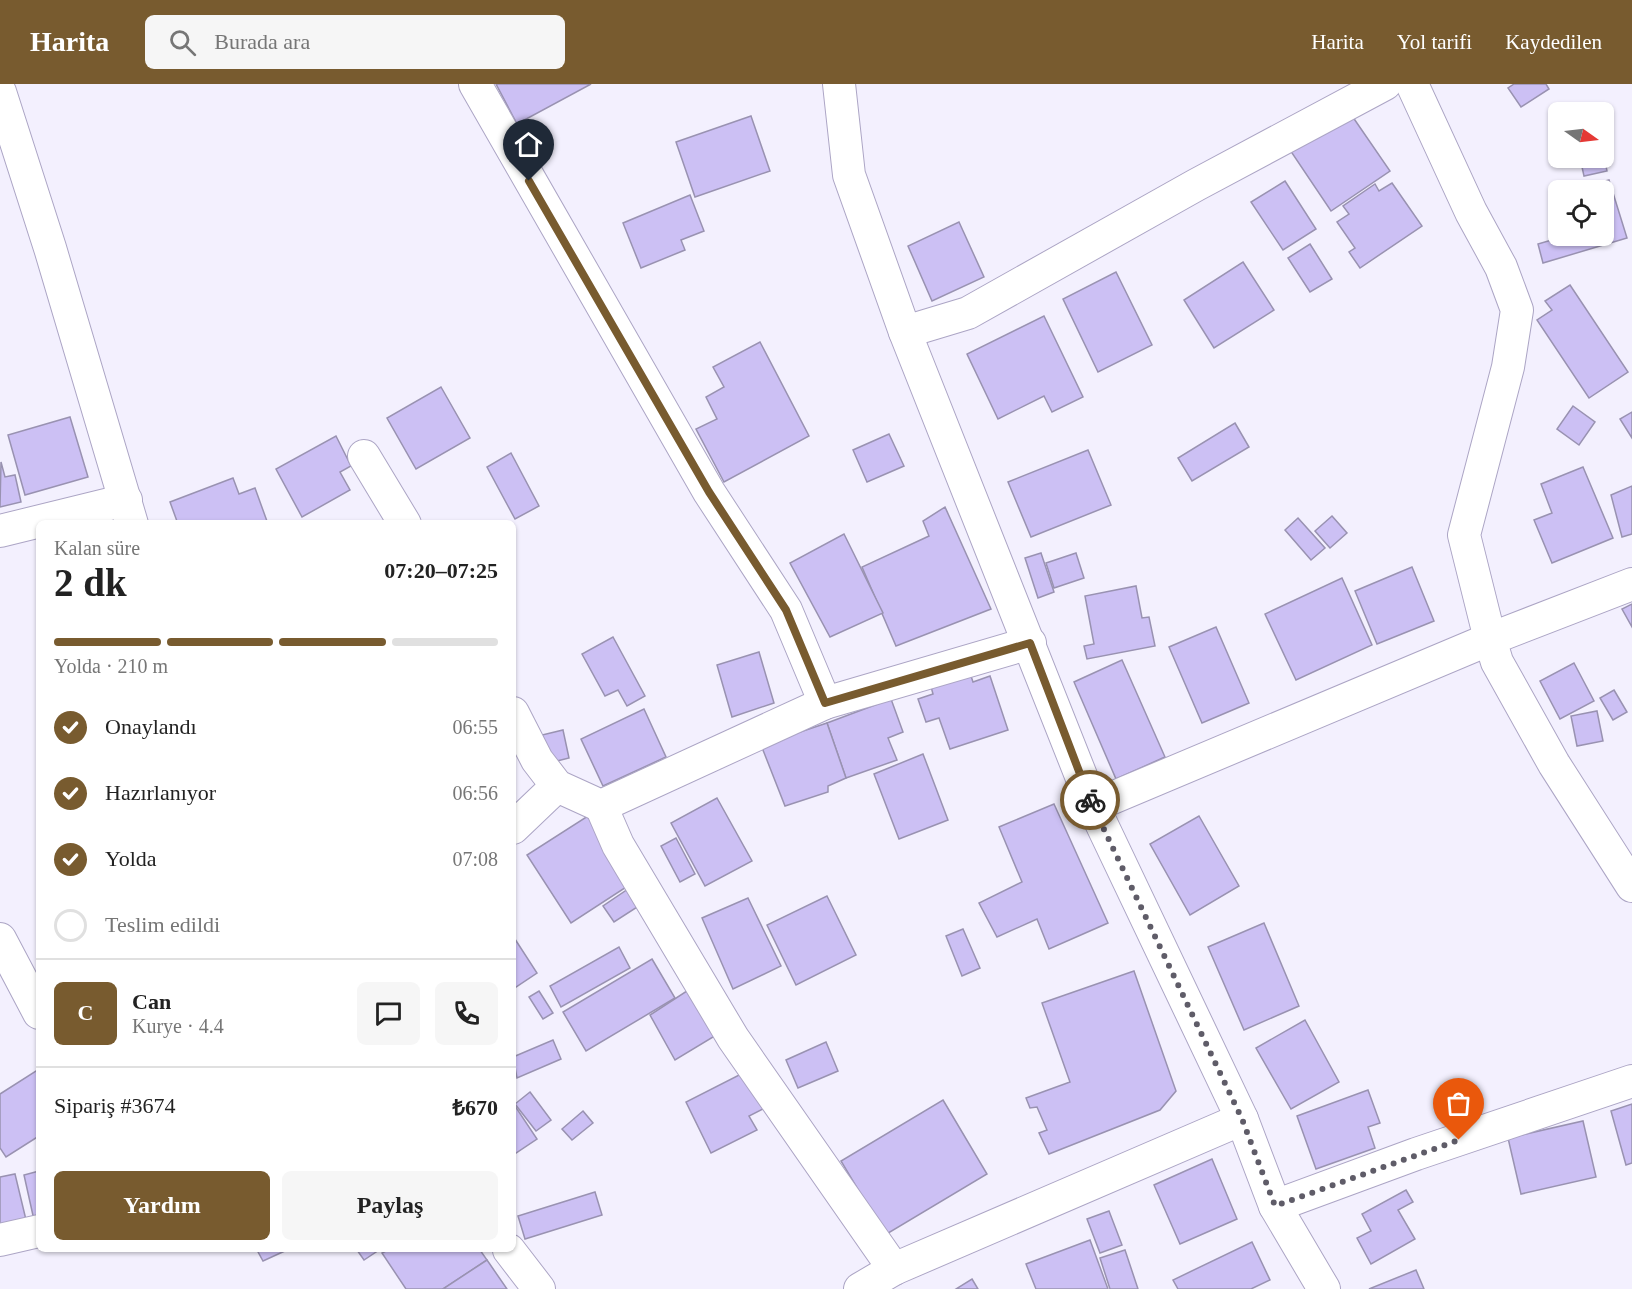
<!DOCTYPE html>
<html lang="tr">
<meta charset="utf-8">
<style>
body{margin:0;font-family:"Times New Roman",serif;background:#f6f6f6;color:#222;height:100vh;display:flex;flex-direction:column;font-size:22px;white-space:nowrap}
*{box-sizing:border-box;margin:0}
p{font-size:20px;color:#767676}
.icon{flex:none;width:33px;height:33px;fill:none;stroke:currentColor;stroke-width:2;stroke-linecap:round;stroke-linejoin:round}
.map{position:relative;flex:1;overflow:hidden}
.details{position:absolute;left:36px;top:436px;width:480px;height:732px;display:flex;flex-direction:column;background:#fff;border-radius:9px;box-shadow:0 2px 4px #0004}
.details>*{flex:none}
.needle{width:39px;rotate:104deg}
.controls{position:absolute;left:1548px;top:18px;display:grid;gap:12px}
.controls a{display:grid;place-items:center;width:66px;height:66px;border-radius:9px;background:#fff;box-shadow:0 2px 4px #0004;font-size:30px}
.pin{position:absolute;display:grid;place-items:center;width:51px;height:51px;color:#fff;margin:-62px -26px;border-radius:50% 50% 50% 0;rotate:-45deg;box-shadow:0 0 6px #0007}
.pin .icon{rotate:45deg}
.courier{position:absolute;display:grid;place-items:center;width:60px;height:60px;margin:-30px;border:4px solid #785b2f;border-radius:50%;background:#fff;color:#222;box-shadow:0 2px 8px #0007}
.overview em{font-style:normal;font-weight:800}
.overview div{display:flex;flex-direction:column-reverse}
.overview{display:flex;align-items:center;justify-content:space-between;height:102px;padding:0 18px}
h1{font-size:39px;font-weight:800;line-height:45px}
.bar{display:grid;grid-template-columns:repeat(4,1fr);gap:9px 6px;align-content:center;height:72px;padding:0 18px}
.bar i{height:8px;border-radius:4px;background:#e0e0e0}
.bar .active{background:#785b2f}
.bar p{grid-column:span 4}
.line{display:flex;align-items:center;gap:15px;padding:0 18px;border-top:2px solid #e0e0e0}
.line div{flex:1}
.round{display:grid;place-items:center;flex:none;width:63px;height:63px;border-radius:9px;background:#f6f6f6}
ol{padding:0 18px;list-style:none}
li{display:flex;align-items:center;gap:18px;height:66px}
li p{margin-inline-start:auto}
li .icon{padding:6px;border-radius:50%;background:#785b2f;color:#fff;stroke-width:4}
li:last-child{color:#767676}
li i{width:33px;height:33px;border:3px solid #e0e0e0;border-radius:50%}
.action{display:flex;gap:12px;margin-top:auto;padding:12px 18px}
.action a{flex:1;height:69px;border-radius:9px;background:#785b2f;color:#fff;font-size:24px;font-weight:800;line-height:69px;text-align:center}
.action a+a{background:#f6f6f6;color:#222}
header{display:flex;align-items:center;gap:36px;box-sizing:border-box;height:84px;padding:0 30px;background:#785b2f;color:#fff}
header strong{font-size:28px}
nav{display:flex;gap:33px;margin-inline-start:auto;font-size:21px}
.search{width:420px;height:54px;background:#f6f6f6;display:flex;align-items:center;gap:15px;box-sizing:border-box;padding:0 21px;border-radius:9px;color:#767676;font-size:22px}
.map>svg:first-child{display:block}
</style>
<header>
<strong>Harita</strong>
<div class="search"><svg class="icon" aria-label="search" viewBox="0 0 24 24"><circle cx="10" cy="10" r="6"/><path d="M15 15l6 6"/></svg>Burada ara</div>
<nav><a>Harita</a><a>Yol tarifi</a><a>Kaydedilen</a></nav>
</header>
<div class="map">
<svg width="1632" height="1205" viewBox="0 0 1632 1205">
<rect width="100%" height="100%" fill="#f3f0fe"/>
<g fill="#ccc0f4" stroke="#9992b1" stroke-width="1.5">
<polygon points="496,0 591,0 517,40"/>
<polygon points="1514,0 1546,0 1549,5 1521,23 1508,4"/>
<polygon points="1348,26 1390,87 1331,127 1290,66"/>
<polygon points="751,32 770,87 695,113 676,58"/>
<polygon points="1604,73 1607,87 1584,92 1580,74"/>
<polygon points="1609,96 1627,154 1543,179 1538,160 1565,152 1604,152 1604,106 1574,106"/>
<polygon points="1285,97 1316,145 1283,166 1251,118"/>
<polygon points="1392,99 1422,142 1360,184 1349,168 1355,164 1337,138 1349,130 1343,122 1375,100 1379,107"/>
<polygon points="690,111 704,147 681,156 685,166 641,184 623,139"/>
<polygon points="959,138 984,193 932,217 908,162"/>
<polygon points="1310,160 1332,195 1310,208 1288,174"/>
<polygon points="1243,178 1274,226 1214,264 1184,216"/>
<polygon points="1116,188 1152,261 1098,288 1063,215"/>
<polygon points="1570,201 1628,288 1589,314 1537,236 1552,226 1545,217"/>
<polygon points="1044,232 1083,313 1052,328 1044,312 998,335 967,270"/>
<polygon points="760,258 809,352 724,398 696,345 717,335 706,313 724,303 713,283"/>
<polygon points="441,303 470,354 416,385 387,334"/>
<polygon points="1573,322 1595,338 1579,361 1557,345"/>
<polygon points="1632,328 1632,354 1620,335"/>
<polygon points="70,333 88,393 25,411 8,351"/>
<polygon points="1235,339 1249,363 1192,397 1178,374"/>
<polygon points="889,350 904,382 867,398 853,366"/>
<polygon points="336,352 351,382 340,388 350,406 302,433 276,385"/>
<polygon points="1088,366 1111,421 1031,453 1008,398"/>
<polygon points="511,369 539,422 515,435 487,383"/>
<polygon points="1,378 5,393 15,391 21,418 0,423"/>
<polygon points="1583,383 1613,454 1552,479 1534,436 1552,429 1541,400"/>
<polygon points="233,394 239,410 255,404 268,440 178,440 170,418"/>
<polygon points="1632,402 1632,450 1622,453 1611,411"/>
<polygon points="945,423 991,525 896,562 862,483 929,452 923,437"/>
<polygon points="1332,432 1347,449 1330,464 1315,447"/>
<polygon points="1298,434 1325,464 1311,476 1285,446"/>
<polygon points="844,450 883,529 830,553 790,479"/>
<polygon points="1041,469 1054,508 1038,514 1025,474"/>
<polygon points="1076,469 1084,494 1054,504 1046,479"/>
<polygon points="1412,483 1434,537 1377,560 1355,507"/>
<polygon points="1342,494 1372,561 1296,596 1265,530"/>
<polygon points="1136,502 1142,534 1149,533 1155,562 1087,575 1084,562 1094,560 1085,512"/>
<polygon points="1632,520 1632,543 1622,525"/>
<polygon points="1216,543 1249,619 1202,639 1169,563"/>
<polygon points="613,553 645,612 627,622 618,606 605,612 582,570"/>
<polygon points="759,568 774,619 732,633 717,581"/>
<polygon points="1122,576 1165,673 1116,695 1074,598"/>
<polygon points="1574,579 1594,617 1560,635 1540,597"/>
<polygon points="969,586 973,598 990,592 1008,646 950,665 939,634 926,638 918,615 933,610 930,599"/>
<polygon points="1614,606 1627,628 1613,636 1600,614"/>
<polygon points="891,615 903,648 888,654 897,676 846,694 827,639"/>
<polygon points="644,625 666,673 603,702 581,655"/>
<polygon points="1597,627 1603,657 1577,662 1571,632"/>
<polygon points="827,639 846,694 828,702 828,708 785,722 761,661"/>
<polygon points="563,646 569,674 549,679 542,651"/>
<polygon points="923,670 948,736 899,755 874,690"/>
<polygon points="717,714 752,777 705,802 671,739"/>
<polygon points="1054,720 1108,839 1049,865 1037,835 997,853 979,819 1022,798 999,743"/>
<polygon points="591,730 634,798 571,839 527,771"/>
<polygon points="1199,732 1239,802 1190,831 1150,760"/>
<polygon points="676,754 695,790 680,798 661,762"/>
<polygon points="634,801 645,818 614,838 603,822"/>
<polygon points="827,812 856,871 796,901 767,841"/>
<polygon points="748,814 781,882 733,905 702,834"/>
<polygon points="1264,839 1299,922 1244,946 1208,863"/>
<polygon points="963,845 980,884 962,892 946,852"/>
<polygon points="513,852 537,889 513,905"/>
<polygon points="619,863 630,884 561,923 550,902"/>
<polygon points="652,875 675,914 586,967 563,928"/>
<polygon points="1134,887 1176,1007 1160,1026 1049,1070 1039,1049 1047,1046 1037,1023 1030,1024 1026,1014 1070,998 1042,919"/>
<polygon points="696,901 723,947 675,976 650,931"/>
<polygon points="539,907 553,929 543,935 529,913"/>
<polygon points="1305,936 1339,998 1291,1025 1256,964"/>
<polygon points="553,956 561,975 517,994 513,973"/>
<polygon points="826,958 838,987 798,1004 786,976"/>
<polygon points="39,985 39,1052 6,1073 0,1064 0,1010"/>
<polygon points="745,988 763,1025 749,1032 757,1046 711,1069 686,1018"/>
<polygon points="1368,1006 1380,1039 1368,1043 1375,1064 1316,1085 1297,1032"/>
<polygon points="530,1008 551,1036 536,1047 515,1020"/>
<polygon points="943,1016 987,1090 885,1151 841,1077"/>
<polygon points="513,1019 537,1055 513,1071"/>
<polygon points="1632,1020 1632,1079 1626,1081 1611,1027"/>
<polygon points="583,1027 593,1039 572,1056 562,1045"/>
<polygon points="1583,1037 1596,1093 1521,1110 1508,1054"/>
<polygon points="1212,1075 1237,1135 1180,1160 1154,1101"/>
<polygon points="39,1087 39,1135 34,1136 24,1091"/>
<polygon points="15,1090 27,1140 0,1147 0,1093"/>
<polygon points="1406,1106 1413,1118 1398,1126 1415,1155 1371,1180 1357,1154 1371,1147 1362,1130"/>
<polygon points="595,1108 602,1131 525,1155 518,1132"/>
<polygon points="1109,1127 1122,1161 1100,1169 1087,1135"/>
<polygon points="1090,1156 1108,1205 1036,1205 1026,1180"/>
<polygon points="1252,1158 1270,1196 1251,1205 1178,1205 1173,1196"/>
<polygon points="257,1166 287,1166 263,1177"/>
<polygon points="357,1166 379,1166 364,1176"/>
<polygon points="388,1166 480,1166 487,1176 443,1205 406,1205 382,1169"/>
<polygon points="1125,1166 1138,1205 1110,1205 1100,1174"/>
<polygon points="487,1176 507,1205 443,1205"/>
<polygon points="1416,1186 1424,1205 1369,1205"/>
<polygon points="972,1195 978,1205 956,1205"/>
</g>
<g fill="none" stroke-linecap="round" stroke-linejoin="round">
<g stroke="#aca5c5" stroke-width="34">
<g id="minor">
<polyline points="475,0 709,408 786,526 825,619"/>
<polyline points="839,0 849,91 905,248 1093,722 1242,1035 1275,1122 1324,1205"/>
<polyline points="1412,0 1471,128 1501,183 1517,226 1508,283 1464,451 1490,555 1497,578 1554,680 1632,802"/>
<polyline points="0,8 50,164 132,440"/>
<polyline points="905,248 968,229 1196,101 1385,0"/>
<polyline points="364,372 405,440"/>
<polyline points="0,447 126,416"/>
<polyline points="513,629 537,676 557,702 601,722 825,619 1030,559"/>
<polyline points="601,722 618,761 733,954 894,1185"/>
<polyline points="1093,722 1490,555 1632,500"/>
<polyline points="513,744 557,702"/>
<polyline points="0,855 39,929"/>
<polyline points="1275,1122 1416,1070 1632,997"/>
<polyline points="0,1156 39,1147"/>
<polyline points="509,1166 539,1205"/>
<polyline points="860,1205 894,1185 1242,1035"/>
</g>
</g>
<use href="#minor" stroke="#fff" stroke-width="32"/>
</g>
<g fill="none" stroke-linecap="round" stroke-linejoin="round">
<polyline stroke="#5f5c68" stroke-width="6" stroke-dasharray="0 10.8" points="1090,716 1242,1035 1275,1122 1459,1056"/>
<polyline stroke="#785b2f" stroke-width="8" points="529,97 709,408 786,526 825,619 1030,559 1090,716"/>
</g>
</svg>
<div class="controls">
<a><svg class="needle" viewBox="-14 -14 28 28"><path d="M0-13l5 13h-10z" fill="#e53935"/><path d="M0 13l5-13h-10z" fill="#767676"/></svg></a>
<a><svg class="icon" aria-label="locate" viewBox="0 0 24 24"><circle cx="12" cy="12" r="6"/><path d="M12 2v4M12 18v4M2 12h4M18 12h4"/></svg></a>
</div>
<div class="pin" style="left:1459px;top:1056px;background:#ea580c"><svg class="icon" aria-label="bag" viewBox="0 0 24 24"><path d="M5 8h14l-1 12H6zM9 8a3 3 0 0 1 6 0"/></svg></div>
<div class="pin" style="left:529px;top:97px;background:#1f2937"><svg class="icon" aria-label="home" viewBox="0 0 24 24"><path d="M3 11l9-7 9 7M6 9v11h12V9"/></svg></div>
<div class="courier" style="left:1090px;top:716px"><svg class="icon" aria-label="bike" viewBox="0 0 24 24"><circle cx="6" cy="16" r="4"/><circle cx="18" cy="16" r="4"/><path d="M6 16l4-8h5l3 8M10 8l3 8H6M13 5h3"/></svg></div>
<section class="details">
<div class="overview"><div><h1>2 dk</h1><p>Kalan süre</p></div><em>07:20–07:25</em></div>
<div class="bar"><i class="active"></i><i class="active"></i><i class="active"></i><i></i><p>Yolda · 210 m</p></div>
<ol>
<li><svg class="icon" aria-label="check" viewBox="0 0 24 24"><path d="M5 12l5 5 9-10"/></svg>Onaylandı<p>06:55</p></li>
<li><svg class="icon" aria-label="check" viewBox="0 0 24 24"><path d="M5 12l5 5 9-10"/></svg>Hazırlanıyor<p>06:56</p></li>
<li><svg class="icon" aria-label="check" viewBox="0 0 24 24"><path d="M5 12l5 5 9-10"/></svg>Yolda<p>07:08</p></li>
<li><i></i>Teslim edildi</li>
</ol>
<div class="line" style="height:108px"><b class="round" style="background:#785b2f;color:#fff">C</b><div><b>Can</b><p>Kurye · 4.4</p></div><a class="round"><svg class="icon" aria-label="chat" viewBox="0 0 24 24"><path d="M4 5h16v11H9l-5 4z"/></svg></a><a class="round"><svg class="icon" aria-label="phone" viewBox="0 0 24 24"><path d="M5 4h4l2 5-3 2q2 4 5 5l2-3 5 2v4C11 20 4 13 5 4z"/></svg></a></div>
<div class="line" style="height:78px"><div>Sipariş #3674</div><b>₺670</b></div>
<div class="action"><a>Yardım</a><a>Paylaş</a></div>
</section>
</div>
